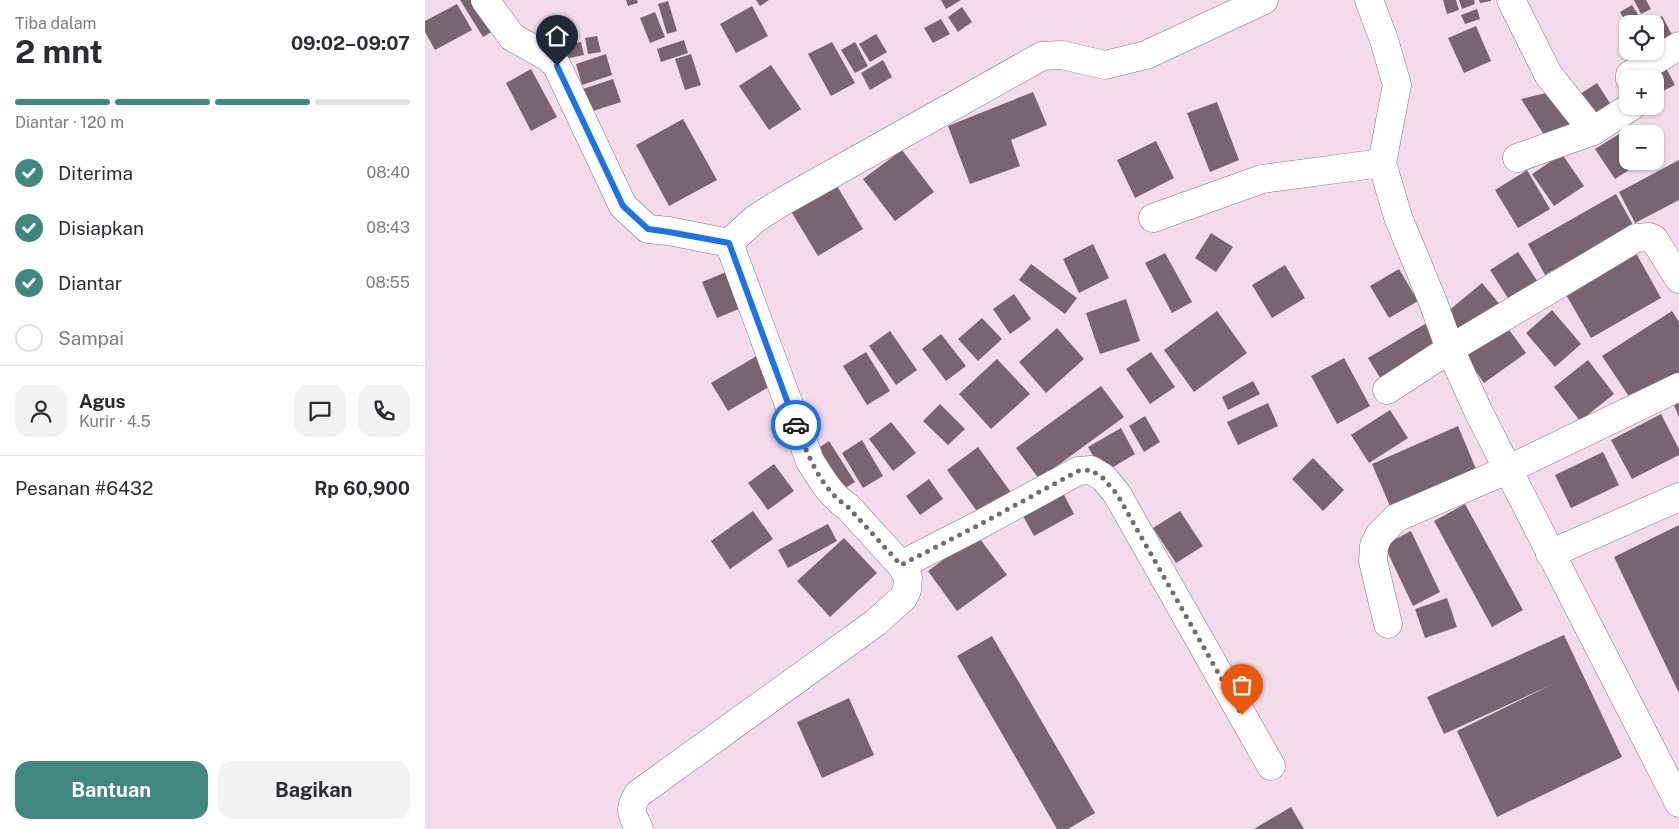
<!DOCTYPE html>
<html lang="id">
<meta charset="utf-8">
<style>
body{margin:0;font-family:"Public Sans",sans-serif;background:#f2f2f3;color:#2b2b33;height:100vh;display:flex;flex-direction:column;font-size:19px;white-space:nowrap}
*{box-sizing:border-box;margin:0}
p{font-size:16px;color:#7c7c81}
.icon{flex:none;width:28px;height:28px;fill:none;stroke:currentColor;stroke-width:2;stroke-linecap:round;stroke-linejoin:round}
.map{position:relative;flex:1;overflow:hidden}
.panel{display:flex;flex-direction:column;background:#fff;width:425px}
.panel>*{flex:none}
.fabs{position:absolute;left:1194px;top:15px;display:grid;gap:10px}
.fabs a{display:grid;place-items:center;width:45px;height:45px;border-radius:10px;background:#fff;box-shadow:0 1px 4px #0004;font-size:25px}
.pin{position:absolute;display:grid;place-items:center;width:42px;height:42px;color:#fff;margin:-51px -21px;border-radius:50% 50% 50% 0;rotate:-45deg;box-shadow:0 0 5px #0007}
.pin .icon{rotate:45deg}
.courier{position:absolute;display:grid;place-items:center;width:50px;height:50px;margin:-25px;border:4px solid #1a73e8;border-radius:50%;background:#fff;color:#222;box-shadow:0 1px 6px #0007}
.headline em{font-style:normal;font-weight:700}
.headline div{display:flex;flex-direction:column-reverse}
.headline{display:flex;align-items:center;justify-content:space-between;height:85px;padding:0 15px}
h1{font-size:32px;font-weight:700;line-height:38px}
.bar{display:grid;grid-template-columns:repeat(4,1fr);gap:8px 5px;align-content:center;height:60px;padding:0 15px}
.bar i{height:6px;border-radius:4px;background:#e1e1e2}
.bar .current{background:#408780}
.bar p{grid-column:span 4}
.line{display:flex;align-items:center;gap:12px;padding:0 15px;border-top:1px solid #e1e1e2}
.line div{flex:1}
.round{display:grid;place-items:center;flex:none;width:52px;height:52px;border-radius:15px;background:#f2f2f3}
ol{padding:0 15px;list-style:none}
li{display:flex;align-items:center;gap:15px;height:55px}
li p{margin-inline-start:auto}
li .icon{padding:5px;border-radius:50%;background:#408780;color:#fff;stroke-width:4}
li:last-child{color:#7c7c81}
li i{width:28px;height:28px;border:2px solid #e1e1e2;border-radius:50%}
.action{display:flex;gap:10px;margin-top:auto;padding:10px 15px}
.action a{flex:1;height:58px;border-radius:15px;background:#408780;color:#fff;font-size:20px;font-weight:700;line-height:58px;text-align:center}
.action a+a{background:#f2f2f3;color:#2b2b33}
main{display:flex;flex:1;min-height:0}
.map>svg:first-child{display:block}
</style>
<main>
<section class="panel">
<div class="headline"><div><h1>2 mnt</h1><p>Tiba dalam</p></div><em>09:02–09:07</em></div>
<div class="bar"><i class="current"></i><i class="current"></i><i class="current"></i><i></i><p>Diantar · 120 m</p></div>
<ol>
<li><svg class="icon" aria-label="check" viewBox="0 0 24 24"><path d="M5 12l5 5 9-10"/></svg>Diterima<p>08:40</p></li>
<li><svg class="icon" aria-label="check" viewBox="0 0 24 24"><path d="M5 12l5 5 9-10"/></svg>Disiapkan<p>08:43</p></li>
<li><svg class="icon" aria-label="check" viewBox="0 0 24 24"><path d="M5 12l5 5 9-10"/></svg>Diantar<p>08:55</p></li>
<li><i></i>Sampai</li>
</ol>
<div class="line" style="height:90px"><a class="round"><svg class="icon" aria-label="person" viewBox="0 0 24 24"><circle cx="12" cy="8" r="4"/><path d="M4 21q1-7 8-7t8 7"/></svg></a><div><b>Agus</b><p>Kurir · 4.5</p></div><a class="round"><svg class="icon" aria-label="chat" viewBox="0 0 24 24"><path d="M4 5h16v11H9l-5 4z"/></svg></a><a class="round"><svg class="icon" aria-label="phone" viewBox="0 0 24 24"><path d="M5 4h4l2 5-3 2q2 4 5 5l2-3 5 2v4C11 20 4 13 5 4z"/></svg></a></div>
<div class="line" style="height:65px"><div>Pesanan #6432</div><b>Rp 60,900</b></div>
<div class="action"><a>Bantuan</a><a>Bagikan</a></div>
</section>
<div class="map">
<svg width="1254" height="829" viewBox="0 0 1254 829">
<rect width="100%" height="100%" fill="#f3dce9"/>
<g fill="#796570">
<polygon points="35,0 53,0 70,30 58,37"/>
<polygon points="201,0 212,0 213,3 203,6"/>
<polygon points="331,0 344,0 335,6"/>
<polygon points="516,0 536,0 521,9"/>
<polygon points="1018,0 1031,0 1034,10 1022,14"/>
<polygon points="1034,0 1049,0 1050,4 1037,9"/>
<polygon points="1054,0 1066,0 1066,1 1055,3"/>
<polygon points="1209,0 1221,0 1226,9 1216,14"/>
<polygon points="243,1 252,31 242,34 233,4"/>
<polygon points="32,4 47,30 10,50 0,32 0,21"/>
<polygon points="1207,5 1214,16 1202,24 1195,12"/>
<polygon points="327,6 343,36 311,53 295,24"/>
<polygon points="537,7 547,22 533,32 523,17"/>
<polygon points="1052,9 1055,19 1040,24 1036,15"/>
<polygon points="230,12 240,37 225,43 215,18"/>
<polygon points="1237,16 1251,42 1236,50 1230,40 1230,24 1224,24"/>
<polygon points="516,19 525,34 508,43 499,28"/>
<polygon points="1051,26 1066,61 1039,73 1023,38"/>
<polygon points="451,34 462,52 445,62 434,44"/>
<polygon points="172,36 176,52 163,54 160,38"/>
<polygon points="259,40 263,53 236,62 232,49"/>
<polygon points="156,42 159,55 140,59 137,46"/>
<polygon points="407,42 430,83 406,96 383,54"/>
<polygon points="430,42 443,66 430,73 416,50"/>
<polygon points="181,54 187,75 157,85 151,64"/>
<polygon points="266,54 276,85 260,90 250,59"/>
<polygon points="458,60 467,77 445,90 436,73"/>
<polygon points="346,65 376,109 344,130 314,86"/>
<polygon points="1241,68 1250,85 1230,95 1230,79 1220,79"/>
<polygon points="106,69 132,117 106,131 81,83"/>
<polygon points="188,79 196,102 162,113 155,90"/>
<polygon points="1172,83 1190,111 1169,124 1152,96"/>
<polygon points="1130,91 1150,123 1123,141 1096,99"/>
<polygon points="608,92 622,125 586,140 595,166 545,184 523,126"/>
<polygon points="792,102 814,160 785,172 762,113"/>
<polygon points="258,119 292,180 244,206 211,145"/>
<polygon points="1202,129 1205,134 1202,134 1202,161 1218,161 1190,179 1170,149"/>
<polygon points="731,141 749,178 710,198 692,160"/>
<polygon points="477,150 509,192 470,221 438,179"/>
<polygon points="1137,154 1159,186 1129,206 1107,174"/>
<polygon points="1254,160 1254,200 1210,223 1194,192"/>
<polygon points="1102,170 1125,209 1093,228 1070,190"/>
<polygon points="409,181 438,229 393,256 364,208"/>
<polygon points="1191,194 1208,225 1120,275 1103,244"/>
<polygon points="786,233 808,247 791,272 770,258"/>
<polygon points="668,244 684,278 654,293 638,259"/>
<polygon points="1093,252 1115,285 1086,303 1065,270"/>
<polygon points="740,253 767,302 747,313 720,263"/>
<polygon points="1211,253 1236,298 1166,338 1140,293"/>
<polygon points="606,264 652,298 640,314 594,280"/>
<polygon points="860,265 880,298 847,318 827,285"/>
<polygon points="974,269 993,301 964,318 945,286"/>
<polygon points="306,270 321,306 292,318 277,282"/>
<polygon points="1057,283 1077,307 1036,341 1016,317"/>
<polygon points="589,294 606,319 585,334 568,309"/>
<polygon points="701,299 715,341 675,354 661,313"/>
<polygon points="1127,310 1156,344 1130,367 1101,333"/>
<polygon points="792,311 822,353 769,392 739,350"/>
<polygon points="1247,311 1254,322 1254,374 1209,404 1177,356"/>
<polygon points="557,318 577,339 553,361 533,339"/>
<polygon points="1000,324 1016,352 960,386 943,358"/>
<polygon points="1080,324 1101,353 1059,383 1038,353"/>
<polygon points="632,328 659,359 621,393 594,362"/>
<polygon points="465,331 492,370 471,385 444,346"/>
<polygon points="516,334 541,366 521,381 497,349"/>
<polygon points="441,352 465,391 442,405 418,366"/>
<polygon points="726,352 750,387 725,404 701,369"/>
<polygon points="335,354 352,382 303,411 286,383"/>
<polygon points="919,358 945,406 912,424 886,376"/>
<polygon points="572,359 605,394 566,429 534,394"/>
<polygon points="1163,360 1189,394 1155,421 1129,387"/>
<polygon points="828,381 835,394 803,410 797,397"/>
<polygon points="676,386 699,417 614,479 591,448"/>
<polygon points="843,403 853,426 813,445 802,422"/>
<polygon points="1254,403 1254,417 1249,405"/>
<polygon points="515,404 540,429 523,445 498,421"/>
<polygon points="965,410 983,438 944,463 926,435"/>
<polygon points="1236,414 1254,449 1254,455 1207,479 1186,440"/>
<polygon points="720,416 735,442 719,452 704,426"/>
<polygon points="466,422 491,453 468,471 444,439"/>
<polygon points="1033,426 1051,469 965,506 947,464"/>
<polygon points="696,428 710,454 678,473 663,447"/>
<polygon points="437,440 458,476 438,488 417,453"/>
<polygon points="404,441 430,482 412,493 386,453"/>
<polygon points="553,447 588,495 557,518 522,470"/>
<polygon points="1178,452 1194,485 1146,508 1130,475"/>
<polygon points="888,458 919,490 898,511 867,479"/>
<polygon points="349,464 369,491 343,510 323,483"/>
<polygon points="504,479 518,499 495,515 481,496"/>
<polygon points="638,493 649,514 609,536 597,514"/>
<polygon points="1040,504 1098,610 1067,627 1009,521"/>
<polygon points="328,511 348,539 305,569 286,541"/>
<polygon points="755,511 778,546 751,563 728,528"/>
<polygon points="403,524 412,541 363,568 353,550"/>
<polygon points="1254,525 1254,693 1189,557"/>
<polygon points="986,531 1015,592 988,606 959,545"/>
<polygon points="552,535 582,575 532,611 503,571"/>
<polygon points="419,538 452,573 405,617 372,581"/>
<polygon points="1022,598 1032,627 1000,638 990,609"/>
<polygon points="1139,635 1197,757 1072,817 1032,731 1128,684 1019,734 1002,697"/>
<polygon points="567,636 670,813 643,829 632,829 532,656"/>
<polygon points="424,698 449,755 397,778 372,722"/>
<polygon points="866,807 879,829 829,829"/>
</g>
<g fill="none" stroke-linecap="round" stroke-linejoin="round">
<g stroke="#84707b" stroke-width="29">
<g id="minor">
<polyline points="60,0 87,37 123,57 132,66 198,206 223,229 244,231 304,243"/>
<polyline points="944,0 959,40 972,85 957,163 973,217 1008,302 1025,349 1054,413 1254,803"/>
<polyline points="1086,0 1123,74 1168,131 1207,106"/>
<polyline points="1205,79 1205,75 1254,46"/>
<polyline points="1092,158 1168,131"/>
<polyline points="728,218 837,179 957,163"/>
<polyline points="304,243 330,219 362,199 617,56 637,55 680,65 721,55 839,0"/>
<polyline points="962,390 1025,349 1211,238 1224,237 1229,239 1254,279"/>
<polyline points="1125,554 1254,497"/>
<polyline points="476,565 554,525 653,471 666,470 679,478 692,494 846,766"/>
<polyline points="963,624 948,561 949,546 954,535 971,518 1084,469 1254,387"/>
<path d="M214,829C207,814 203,809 213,794L450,623L478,598L482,590L483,577L476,565L423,507C405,495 396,478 385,461L304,243"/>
</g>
</g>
<use href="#minor" stroke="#fff" stroke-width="28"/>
</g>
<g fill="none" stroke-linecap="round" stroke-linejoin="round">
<path stroke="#766970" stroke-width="5" stroke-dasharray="0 9" d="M371,425C383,455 395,488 423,507L476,565L554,525L653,471L666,470L678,478L692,494L817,715"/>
<polyline stroke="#1a73e8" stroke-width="6" points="132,66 198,206 223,229 244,232 304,243 371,425"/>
</g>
</svg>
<div class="fabs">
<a><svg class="icon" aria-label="locate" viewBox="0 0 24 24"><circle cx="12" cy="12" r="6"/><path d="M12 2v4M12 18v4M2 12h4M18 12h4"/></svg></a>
<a>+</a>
<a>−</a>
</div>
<div class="pin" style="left:817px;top:715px;background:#ea580c"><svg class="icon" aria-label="bag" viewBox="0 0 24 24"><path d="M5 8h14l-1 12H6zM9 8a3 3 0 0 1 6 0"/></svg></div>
<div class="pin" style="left:132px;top:66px;background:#1f2937"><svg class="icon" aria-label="home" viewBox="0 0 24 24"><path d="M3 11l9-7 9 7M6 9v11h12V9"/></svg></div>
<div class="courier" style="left:371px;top:425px"><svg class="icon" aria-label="car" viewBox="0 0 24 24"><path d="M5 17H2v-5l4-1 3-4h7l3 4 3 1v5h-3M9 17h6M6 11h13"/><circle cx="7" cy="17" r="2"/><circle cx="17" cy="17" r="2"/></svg></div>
</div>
</main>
